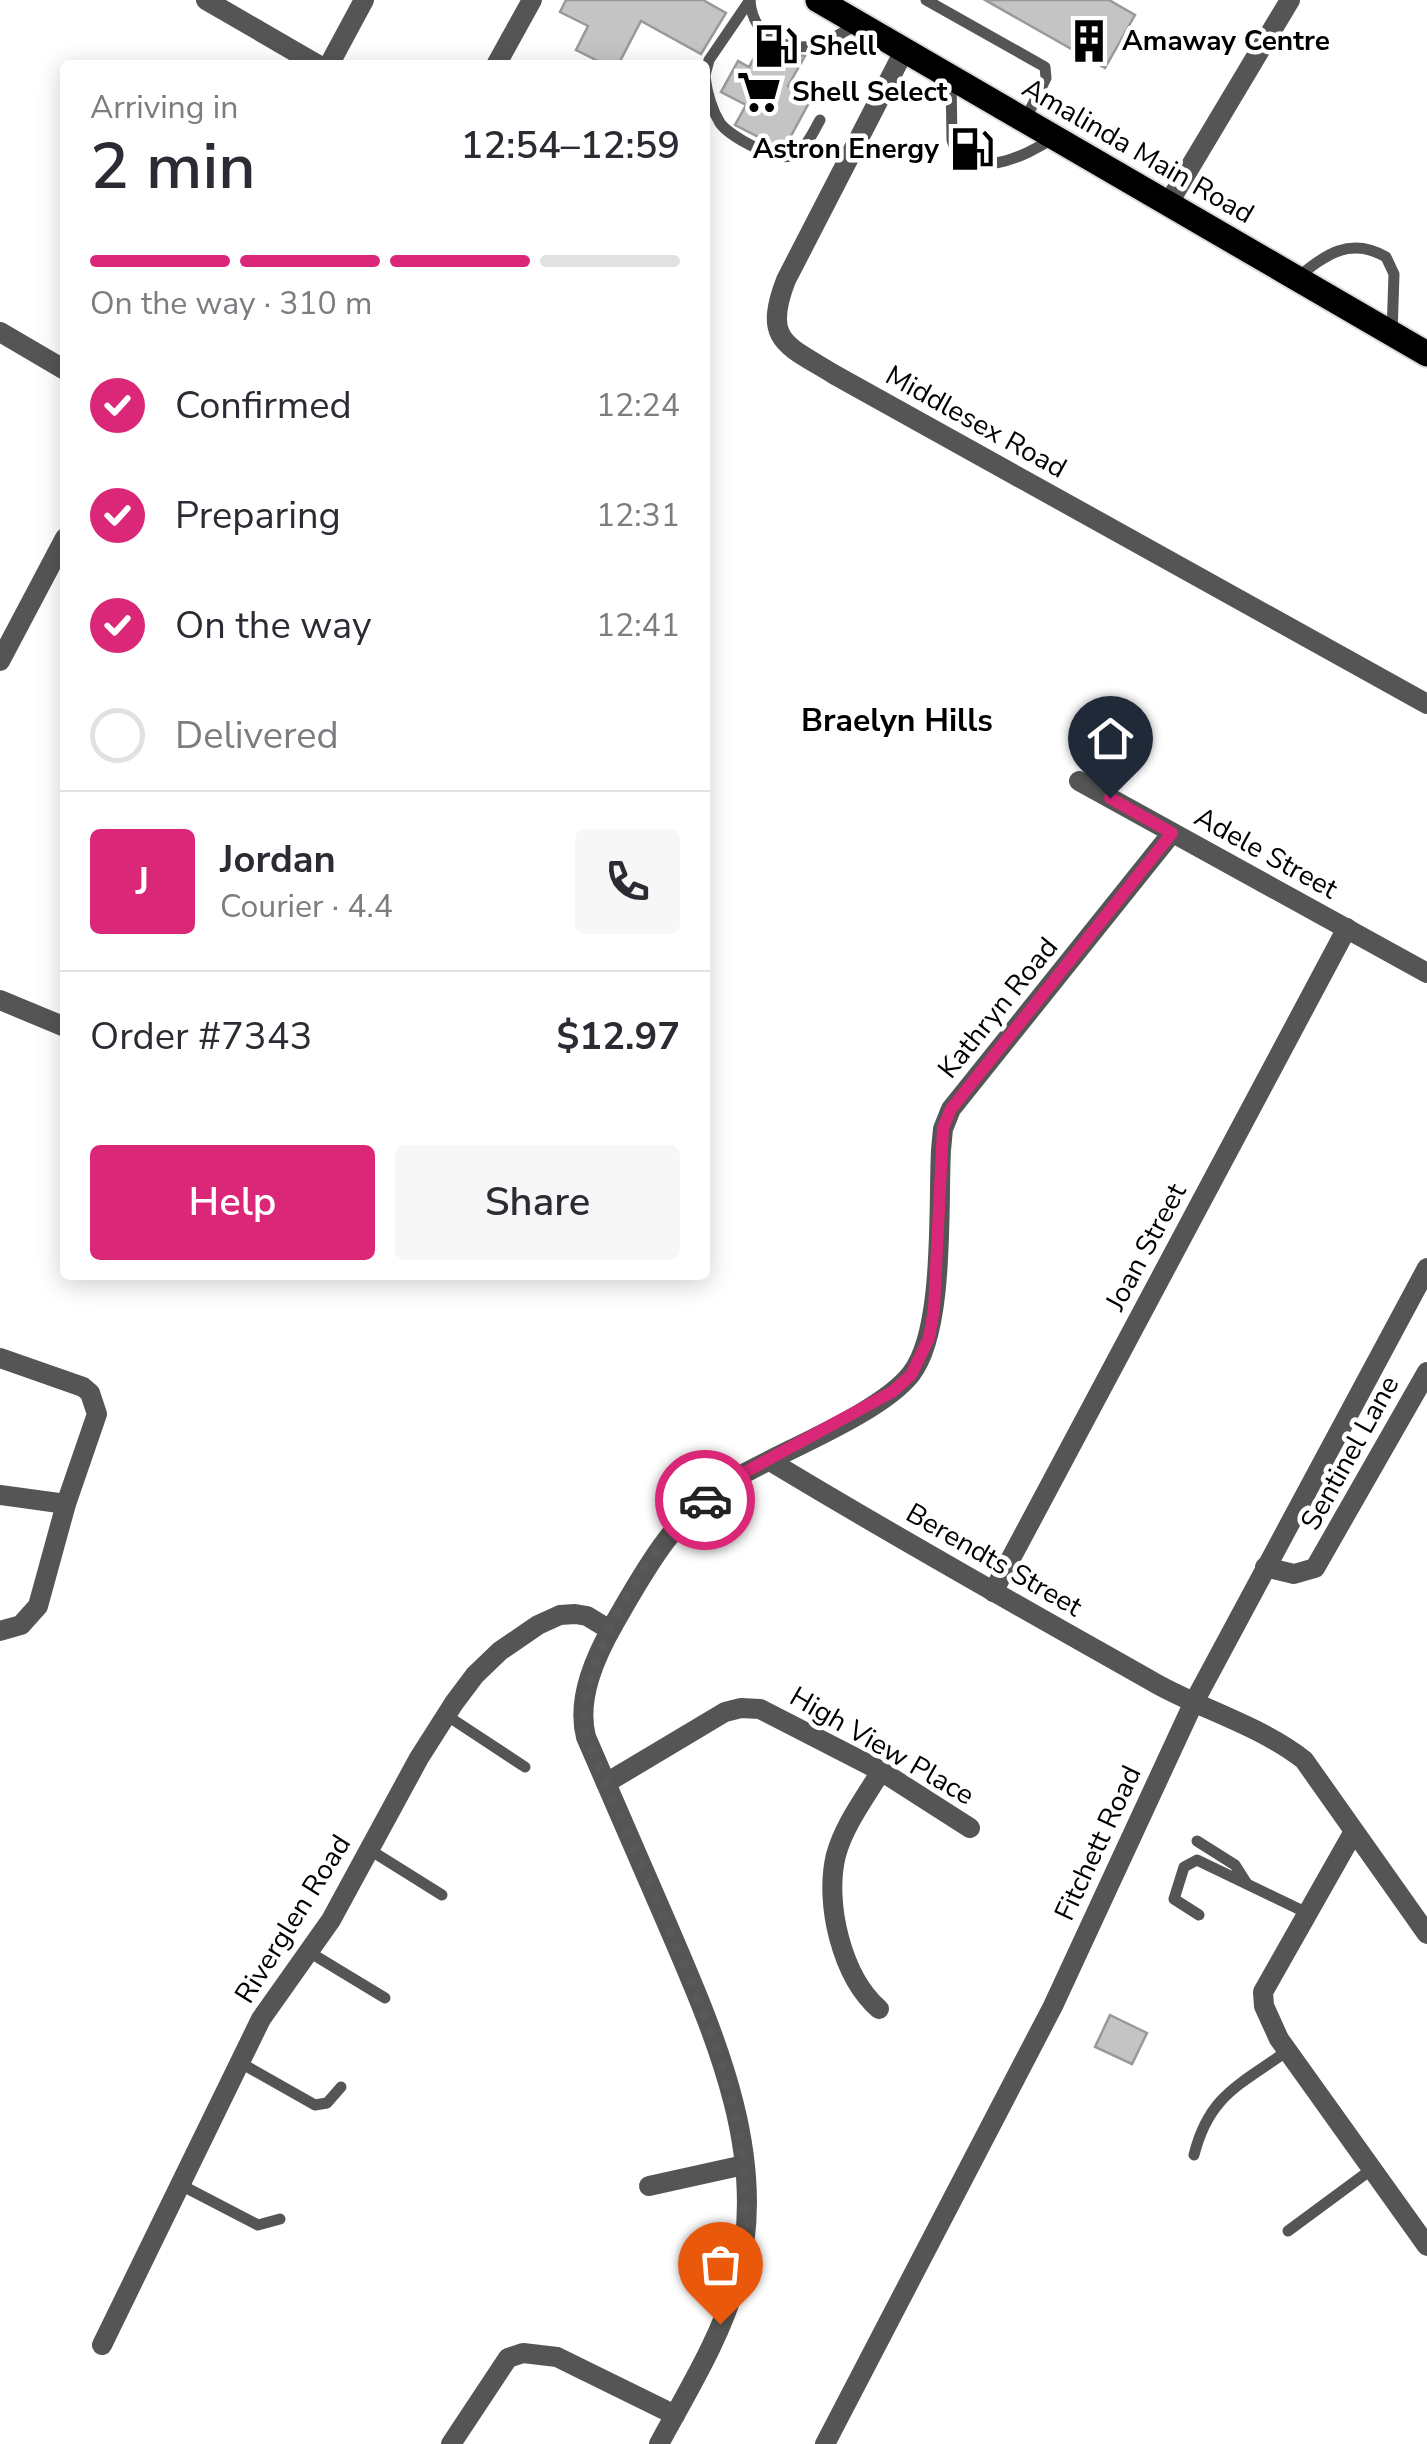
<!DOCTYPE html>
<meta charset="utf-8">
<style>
body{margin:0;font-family:"Nunito Sans",sans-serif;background:#f7f7f7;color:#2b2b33;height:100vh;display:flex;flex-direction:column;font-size:38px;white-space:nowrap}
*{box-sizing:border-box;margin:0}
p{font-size:32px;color:#7c7c81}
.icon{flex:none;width:55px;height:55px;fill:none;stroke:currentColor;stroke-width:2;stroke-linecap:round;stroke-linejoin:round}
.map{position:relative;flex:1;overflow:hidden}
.side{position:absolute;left:60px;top:60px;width:650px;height:1220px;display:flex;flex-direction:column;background:#fff;border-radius:10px;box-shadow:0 5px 25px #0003}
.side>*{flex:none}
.pin{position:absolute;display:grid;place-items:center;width:85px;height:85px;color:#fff;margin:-102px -42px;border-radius:50% 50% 50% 0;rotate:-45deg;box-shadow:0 0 10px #0007}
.pin .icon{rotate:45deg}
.courier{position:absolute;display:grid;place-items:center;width:100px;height:100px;margin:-50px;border:8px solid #db2777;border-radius:50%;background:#fff;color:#222;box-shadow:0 2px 12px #0007}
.headline em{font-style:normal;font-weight:600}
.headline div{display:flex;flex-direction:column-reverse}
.headline{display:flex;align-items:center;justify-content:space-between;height:170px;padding:0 30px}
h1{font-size:65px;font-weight:600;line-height:75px}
.bar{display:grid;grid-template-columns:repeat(4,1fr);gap:15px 10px;align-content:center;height:120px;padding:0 30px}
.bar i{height:12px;border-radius:8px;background:#e1e1e2}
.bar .current{background:#db2777}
.bar p{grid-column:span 4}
.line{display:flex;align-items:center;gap:25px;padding:0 30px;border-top:2px solid #e1e1e2}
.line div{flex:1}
.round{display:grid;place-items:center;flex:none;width:105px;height:105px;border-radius:10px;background:#f7f7f7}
ol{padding:0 30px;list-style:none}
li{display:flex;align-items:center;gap:30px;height:110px}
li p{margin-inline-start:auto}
li .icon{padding:10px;border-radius:50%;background:#db2777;color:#fff;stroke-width:4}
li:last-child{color:#7c7c81}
li i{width:55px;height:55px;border:5px solid #e1e1e2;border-radius:50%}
.button{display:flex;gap:20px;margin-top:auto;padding:20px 30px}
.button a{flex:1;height:115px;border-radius:10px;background:#db2777;color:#fff;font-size:40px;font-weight:600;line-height:115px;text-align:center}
.button a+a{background:#f7f7f7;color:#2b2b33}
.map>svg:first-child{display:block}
</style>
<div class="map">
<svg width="1427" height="2444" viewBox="0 0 1427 2444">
<rect width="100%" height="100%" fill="#fff"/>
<g fill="#c4c4c4" stroke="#999" stroke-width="2.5">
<polygon points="566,0 703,0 726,13 701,54 641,21 618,65 606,65 576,50 588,26 560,12"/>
<polygon points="985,0 1109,0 1135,15 1105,68"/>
<polygon points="762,43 782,53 805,56 788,86 811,99 785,147 772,144 735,125 746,105 721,92 738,61 749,67"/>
<polygon points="1110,2015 1147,2033 1132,2064 1095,2047"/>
</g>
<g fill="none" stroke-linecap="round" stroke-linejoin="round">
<g stroke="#dbdbdb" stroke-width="29">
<polyline id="primary" points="818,0 1427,354"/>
</g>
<g stroke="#555" stroke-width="11">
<path d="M750,0C752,37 788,55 822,43C834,39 846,30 858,24"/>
<polyline points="926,0 1045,67 1046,78 1025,120"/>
<polyline points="705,75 709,60 750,0"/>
<path d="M705,77C707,92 712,110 720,123C729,136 775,161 790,156C806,150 812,134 820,120"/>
<path d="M951,78L952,140C966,185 1027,156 1053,138"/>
<path d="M1297,278C1325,255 1350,236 1386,257L1394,274L1392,334"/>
<polyline points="446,1715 525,1767"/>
<polyline points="1197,1841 1235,1865 1247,1884"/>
<polyline points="370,1850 442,1895"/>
<polyline points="1199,1915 1174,1899 1184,1867 1197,1860 1307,1913"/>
<polyline points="309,1952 385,1998"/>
<polyline points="239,2062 315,2105 327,2103 341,2087"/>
<path d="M1194,2155C1209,2095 1240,2085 1287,2051"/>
<polyline points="179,2184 258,2225 280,2219"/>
<polyline points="1288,2231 1372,2169"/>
</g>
<g stroke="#555" stroke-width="20">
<polyline points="206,0 318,65"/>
<path d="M904,51L786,280C762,342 787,345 835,375L1427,704"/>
<polyline points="329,65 364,0"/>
<polyline points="496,65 532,0"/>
<polyline points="1168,204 1290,0"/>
<polyline points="0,332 65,370"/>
<polyline points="0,661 65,538"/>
<polyline points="1079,781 1427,973"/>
<polyline points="0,1000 65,1027"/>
<polyline points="0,1358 83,1387 90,1393 97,1414 66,1504 38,1606 21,1625 0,1631"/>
<path d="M770,1461C897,1538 1026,1610 1155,1683C1203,1710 1261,1726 1304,1760L1427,1934"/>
<polyline points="0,1495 66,1504"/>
<polyline points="1265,1567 1294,1574 1315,1568 1427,1372"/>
<polyline points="993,1592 1347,928"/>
<polyline points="606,1783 725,1712 741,1708 760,1709 881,1771 970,1828"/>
<polyline points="1353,1833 1263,1992 1264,2006 1279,2039 1427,2246"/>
<path d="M879,2009C842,1977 824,1903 836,1855C844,1825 865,1798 881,1771"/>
<polyline points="649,2186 744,2165"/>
<polyline points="102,2345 261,2019 331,1920 419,1758 454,1703 475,1675 500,1651 538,1625 560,1615 575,1614 587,1616 610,1630"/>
<polyline points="451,2444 508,2358 523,2353 557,2357 675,2415"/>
<path d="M659,2444C687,2392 722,2336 737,2279C771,2156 712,2029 665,1919C639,1858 612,1798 586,1737C576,1698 596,1655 615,1622C645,1570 675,1514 729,1482C776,1453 879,1415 911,1374C945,1331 938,1207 941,1150L943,1129L951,1109L1172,833"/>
</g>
<polyline stroke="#555" stroke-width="20" points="825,2444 1053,2006 1193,1704 1427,1268"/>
<use href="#primary" stroke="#000" stroke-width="25"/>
</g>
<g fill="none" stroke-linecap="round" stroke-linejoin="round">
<path stroke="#595959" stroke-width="10" stroke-dasharray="0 18" d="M705,1500C688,1516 670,1532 656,1551C626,1591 573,1687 586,1736C614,1803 643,1868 671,1934C723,2057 779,2194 720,2324"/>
<polyline stroke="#db2777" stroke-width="12" points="705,1500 727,1482 892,1392 911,1375 929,1338 934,1309 943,1128 951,1109 1172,833 1110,798"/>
</g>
<defs>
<g id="building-bare" transform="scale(3.45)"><path d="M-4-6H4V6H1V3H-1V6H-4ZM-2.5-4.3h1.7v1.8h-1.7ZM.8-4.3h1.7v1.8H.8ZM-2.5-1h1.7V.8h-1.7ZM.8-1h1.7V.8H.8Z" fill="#000" stroke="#fff" stroke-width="2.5" paint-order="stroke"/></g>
<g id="fuel-bare" transform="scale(3.45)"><path d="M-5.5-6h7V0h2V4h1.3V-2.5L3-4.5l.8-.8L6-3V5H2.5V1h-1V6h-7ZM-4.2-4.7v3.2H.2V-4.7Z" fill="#000" stroke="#fff" stroke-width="2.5" paint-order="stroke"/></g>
<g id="supermarket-bare" transform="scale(3.45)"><path d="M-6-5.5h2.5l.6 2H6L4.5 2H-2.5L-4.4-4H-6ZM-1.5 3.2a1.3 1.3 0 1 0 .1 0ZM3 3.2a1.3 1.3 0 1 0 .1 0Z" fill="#000" stroke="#fff" stroke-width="2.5" paint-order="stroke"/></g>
</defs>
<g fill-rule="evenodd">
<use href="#building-bare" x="1089" y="41"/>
<use href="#fuel-bare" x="776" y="46"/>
<use href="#supermarket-bare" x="759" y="92"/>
<use href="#fuel-bare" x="972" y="149"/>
</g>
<g text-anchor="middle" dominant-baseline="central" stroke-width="9" stroke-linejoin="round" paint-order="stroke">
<g font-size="28" font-weight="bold" fill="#000" stroke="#fff" text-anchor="start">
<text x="1122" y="41">Amaway Centre</text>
<text x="809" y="46">Shell</text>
<text x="792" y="92">Shell Select</text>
<text x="939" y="149" text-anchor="end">Astron Energy</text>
</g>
<g font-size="28" fill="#000" stroke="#fff">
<text transform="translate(1138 151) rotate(30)">Amalinda Main Road</text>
<text transform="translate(976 422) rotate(29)">Middlesex Road</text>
<text transform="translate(1266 853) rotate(29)">Adele Street</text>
<text transform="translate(998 1008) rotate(-51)">Kathryn Road</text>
<text transform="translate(1146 1247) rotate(-62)">Joan Street</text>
<text transform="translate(1350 1453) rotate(-61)">Sentinel Lane</text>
<text transform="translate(994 1560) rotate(30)">Berendts Street</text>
<text transform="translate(882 1746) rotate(30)">High View Place</text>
<text transform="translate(1098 1843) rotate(-65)">Fitchett Road</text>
<text transform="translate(293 1919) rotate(-58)">Riverglen Road</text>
</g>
<g font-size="32" font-weight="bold" fill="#000" stroke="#fff">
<text x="897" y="720">Braelyn Hills</text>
</g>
</g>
</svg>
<div class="pin" style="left:720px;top:2324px;background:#ea580c"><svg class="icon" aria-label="bag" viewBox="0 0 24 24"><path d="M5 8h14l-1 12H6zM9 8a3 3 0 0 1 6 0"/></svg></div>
<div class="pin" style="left:1110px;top:798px;background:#1f2937"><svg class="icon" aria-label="home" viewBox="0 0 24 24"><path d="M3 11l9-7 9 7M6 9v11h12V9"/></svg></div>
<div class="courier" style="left:705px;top:1500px"><svg class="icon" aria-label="car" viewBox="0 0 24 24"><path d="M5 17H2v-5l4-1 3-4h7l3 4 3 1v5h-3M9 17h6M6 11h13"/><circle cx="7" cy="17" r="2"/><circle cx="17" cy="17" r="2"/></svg></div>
<section class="side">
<div class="headline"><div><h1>2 min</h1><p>Arriving in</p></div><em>12:54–12:59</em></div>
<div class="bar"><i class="current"></i><i class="current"></i><i class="current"></i><i></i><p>On the way · 310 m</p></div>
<ol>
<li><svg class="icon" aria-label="check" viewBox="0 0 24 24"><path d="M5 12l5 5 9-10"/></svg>Confirmed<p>12:24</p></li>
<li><svg class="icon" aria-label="check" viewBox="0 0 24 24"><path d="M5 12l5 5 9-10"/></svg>Preparing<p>12:31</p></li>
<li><svg class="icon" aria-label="check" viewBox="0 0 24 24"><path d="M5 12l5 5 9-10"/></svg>On the way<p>12:41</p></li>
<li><i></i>Delivered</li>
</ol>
<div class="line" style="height:180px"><b class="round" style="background:#db2777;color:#fff">J</b><div><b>Jordan</b><p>Courier · 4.4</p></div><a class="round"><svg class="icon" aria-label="phone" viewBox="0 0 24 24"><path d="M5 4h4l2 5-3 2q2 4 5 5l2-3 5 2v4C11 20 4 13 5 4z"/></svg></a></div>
<div class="line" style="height:130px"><div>Order #7343</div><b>$12.97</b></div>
<div class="button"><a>Help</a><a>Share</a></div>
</section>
</div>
